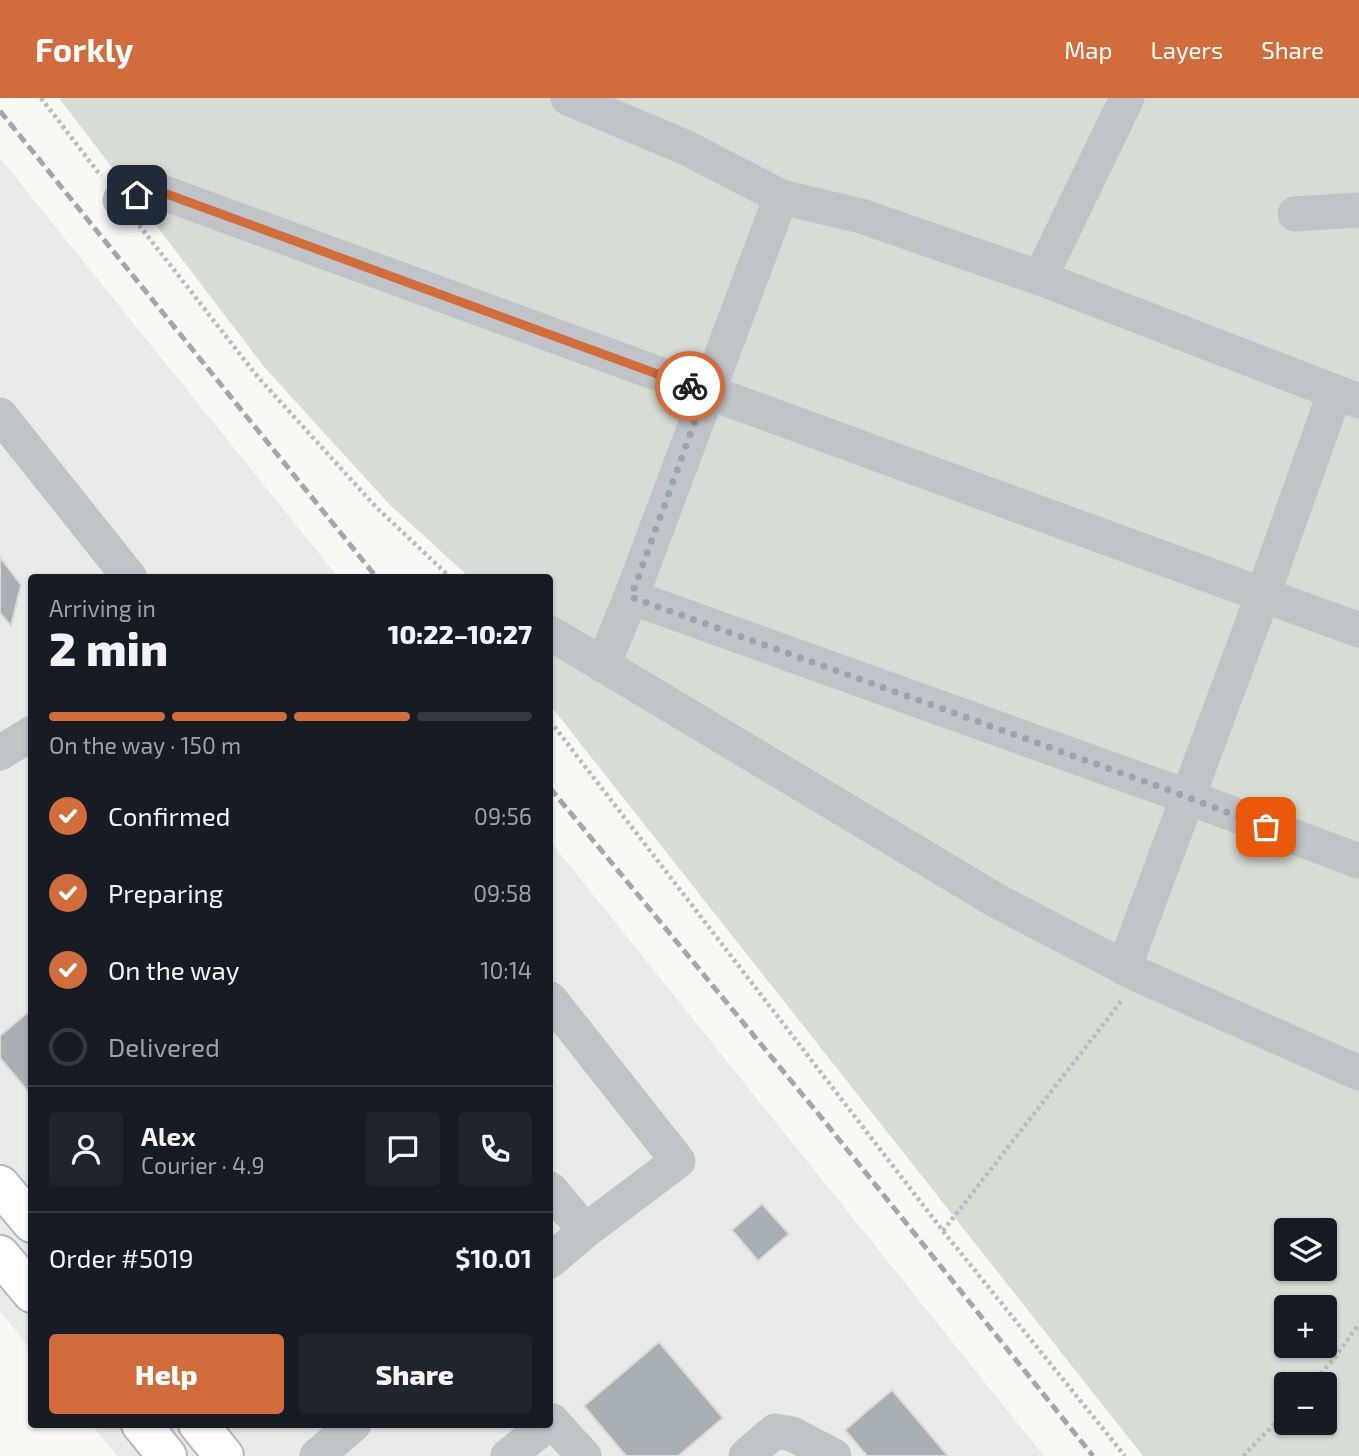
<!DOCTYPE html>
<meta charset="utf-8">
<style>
body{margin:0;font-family:"Exo 2",sans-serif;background:#20242c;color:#f1f3f6;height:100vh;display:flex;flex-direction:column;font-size:26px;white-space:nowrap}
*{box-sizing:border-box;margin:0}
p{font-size:23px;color:#9ea1a6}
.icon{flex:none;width:38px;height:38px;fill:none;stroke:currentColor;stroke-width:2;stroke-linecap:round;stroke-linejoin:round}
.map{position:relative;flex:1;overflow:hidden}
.drawer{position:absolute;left:28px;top:476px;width:525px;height:854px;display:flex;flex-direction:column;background:#171b24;border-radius:7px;box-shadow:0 2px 5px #0004}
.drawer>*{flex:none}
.buttons{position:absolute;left:1274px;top:1120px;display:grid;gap:14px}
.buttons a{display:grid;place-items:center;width:63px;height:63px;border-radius:7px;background:#171b24;box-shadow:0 2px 5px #0004;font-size:35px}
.pin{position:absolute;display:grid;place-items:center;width:60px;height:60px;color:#fff;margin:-30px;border-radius:14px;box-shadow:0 4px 10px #0006}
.courier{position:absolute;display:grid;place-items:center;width:70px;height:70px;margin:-35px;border:5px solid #d16c3c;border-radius:50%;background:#fff;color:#222;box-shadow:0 2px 9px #0007}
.headline em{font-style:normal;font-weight:800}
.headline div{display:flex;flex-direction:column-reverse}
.headline{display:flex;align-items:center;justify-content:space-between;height:119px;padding:0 21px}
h1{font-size:46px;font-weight:800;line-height:52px}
.bar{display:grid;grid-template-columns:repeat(4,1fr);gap:10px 7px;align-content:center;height:84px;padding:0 21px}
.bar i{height:9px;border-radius:5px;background:#363941}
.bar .on{background:#d16c3c}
.bar p{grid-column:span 4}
.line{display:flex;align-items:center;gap:18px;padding:0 21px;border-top:2px solid #363941}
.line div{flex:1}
.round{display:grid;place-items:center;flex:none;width:74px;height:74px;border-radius:7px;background:#20242c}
ol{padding:0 21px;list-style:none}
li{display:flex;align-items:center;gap:21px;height:77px}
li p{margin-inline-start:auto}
li .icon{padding:7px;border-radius:50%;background:#d16c3c;color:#fff;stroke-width:4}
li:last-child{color:#9ea1a6}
li i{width:38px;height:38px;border:4px solid #363941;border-radius:50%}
.action{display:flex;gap:14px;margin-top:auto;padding:14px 21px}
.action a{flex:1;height:80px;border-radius:7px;background:#d16c3c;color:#fff;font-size:28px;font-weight:800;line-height:80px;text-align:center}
.action a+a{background:#20242c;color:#f1f3f6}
header{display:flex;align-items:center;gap:42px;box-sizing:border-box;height:98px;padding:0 35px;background:#d16c3c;color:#fff}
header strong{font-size:33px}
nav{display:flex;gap:38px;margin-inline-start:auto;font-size:24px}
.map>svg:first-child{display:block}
</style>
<header>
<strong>Forkly</strong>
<nav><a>Map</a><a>Layers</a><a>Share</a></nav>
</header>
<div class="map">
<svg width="1359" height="1358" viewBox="0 0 1359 1358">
<rect width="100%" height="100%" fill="#f8f8f5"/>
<g fill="#e8eae9">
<polygon points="0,60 338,479 32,480 31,1252 0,1213"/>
<polygon points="550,743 1044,1358 117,1358 92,1327 550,1326"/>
</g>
<path fill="#d7dcd5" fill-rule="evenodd" d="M59,0H1359V1358H1143L550,607V480L469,479L389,406L265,270ZM1286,1132H1325V1171H1286ZM1286,1209H1325V1248H1286ZM1286,1286H1325V1325H1286Z"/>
<g fill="#a7aeb4" stroke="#d9d9d8" stroke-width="2">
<polygon points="0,459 21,487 11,528 0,515"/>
<polygon points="27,915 32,920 32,998 0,960 0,938"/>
<polygon points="762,1106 789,1136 758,1163 732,1132"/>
<polygon points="659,1244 723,1320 678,1358 626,1358 584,1308"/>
<polygon points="892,1292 948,1358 867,1358 845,1332"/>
</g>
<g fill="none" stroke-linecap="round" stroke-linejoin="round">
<g stroke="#b4b7bb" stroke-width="42">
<g id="major">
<polyline points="0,1087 32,1125"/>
<polyline points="0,1157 32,1195"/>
<polyline points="141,1326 167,1358"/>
<polyline points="198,1326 224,1358"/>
</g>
</g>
<g stroke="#babcbf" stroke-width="4.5" stroke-dasharray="3.5 3.5" stroke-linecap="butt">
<polyline points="41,0 101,78"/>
<polyline points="139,127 257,278 376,409 451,480"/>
<polyline points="550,623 943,1133 1125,1358"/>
<polyline points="943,1133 1123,901"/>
<polyline points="1311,1286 1332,1263 1359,1226"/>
<polyline points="1243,1358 1286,1314"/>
</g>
<g stroke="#c0c3c7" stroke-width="35">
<polyline points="568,0 687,50 781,99 861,118 1040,180 1359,303"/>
<polyline points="120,102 153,91 1359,532"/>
<polyline points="1295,116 1359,112"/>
<polyline points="1040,180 1127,0"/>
<polyline points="0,317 130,480"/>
<polyline points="631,499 1163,690 1359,763"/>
<polyline points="550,535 997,803 1141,878 1359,975"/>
<polyline points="603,567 631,499 781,99"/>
<polyline points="0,655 32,635"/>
<polyline points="1124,870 1263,497 1335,294"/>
<polyline points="550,901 678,1063 585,1133"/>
<polyline points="550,1091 585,1133 550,1163"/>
<polyline points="550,1325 552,1323 584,1358"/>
<polyline points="317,1358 354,1326"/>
<polyline points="508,1358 548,1326"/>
<polyline points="746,1358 775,1333 792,1336 834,1358"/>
</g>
<use href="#major" stroke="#fff" stroke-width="38"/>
<g stroke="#a2a7ac" stroke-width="5" stroke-dasharray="10 5" stroke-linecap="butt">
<polyline points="0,13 377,480"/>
<polyline points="550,690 825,1024 1093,1358"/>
</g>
</g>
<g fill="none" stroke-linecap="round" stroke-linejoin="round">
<polyline stroke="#9ca4ab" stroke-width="7" stroke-dasharray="0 12.6" points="690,288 706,293 631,499 1163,690 1266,729"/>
<polyline stroke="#d16c3c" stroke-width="9" points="137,97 153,91 690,288"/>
</g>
</svg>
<div class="buttons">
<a><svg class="icon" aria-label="layers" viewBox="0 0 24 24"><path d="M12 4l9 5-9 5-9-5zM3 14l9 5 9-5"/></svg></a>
<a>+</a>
<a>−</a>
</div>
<div class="pin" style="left:1266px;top:729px;background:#ea580c"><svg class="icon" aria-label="bag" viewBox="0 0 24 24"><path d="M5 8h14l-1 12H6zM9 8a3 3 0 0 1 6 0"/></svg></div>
<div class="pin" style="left:137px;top:97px;background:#1f2937"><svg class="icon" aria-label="home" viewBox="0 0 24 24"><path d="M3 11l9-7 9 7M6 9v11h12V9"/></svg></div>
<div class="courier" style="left:690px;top:288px"><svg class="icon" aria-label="bike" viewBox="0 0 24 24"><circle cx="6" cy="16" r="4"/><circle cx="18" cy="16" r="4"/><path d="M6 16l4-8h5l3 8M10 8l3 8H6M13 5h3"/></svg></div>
<section class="drawer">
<div class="headline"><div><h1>2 min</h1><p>Arriving in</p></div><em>10:22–10:27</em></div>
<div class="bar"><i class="on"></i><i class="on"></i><i class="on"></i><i></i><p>On the way · 150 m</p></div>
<ol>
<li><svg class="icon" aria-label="check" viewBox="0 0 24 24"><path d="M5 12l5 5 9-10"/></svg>Confirmed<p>09:56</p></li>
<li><svg class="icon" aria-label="check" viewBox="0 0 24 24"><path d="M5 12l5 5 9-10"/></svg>Preparing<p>09:58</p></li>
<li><svg class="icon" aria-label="check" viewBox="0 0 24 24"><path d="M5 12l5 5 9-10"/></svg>On the way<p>10:14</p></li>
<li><i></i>Delivered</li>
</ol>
<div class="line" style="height:126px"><a class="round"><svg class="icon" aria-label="person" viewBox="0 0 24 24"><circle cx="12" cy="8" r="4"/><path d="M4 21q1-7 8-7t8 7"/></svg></a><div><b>Alex</b><p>Courier · 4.9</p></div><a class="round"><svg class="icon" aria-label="chat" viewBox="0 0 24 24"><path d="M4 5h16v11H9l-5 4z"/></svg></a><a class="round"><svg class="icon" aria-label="phone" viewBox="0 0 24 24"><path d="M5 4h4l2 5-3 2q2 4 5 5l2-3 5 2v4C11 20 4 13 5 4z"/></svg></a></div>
<div class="line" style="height:91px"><div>Order #5019</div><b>$10.01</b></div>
<div class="action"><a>Help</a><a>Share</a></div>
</section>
</div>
